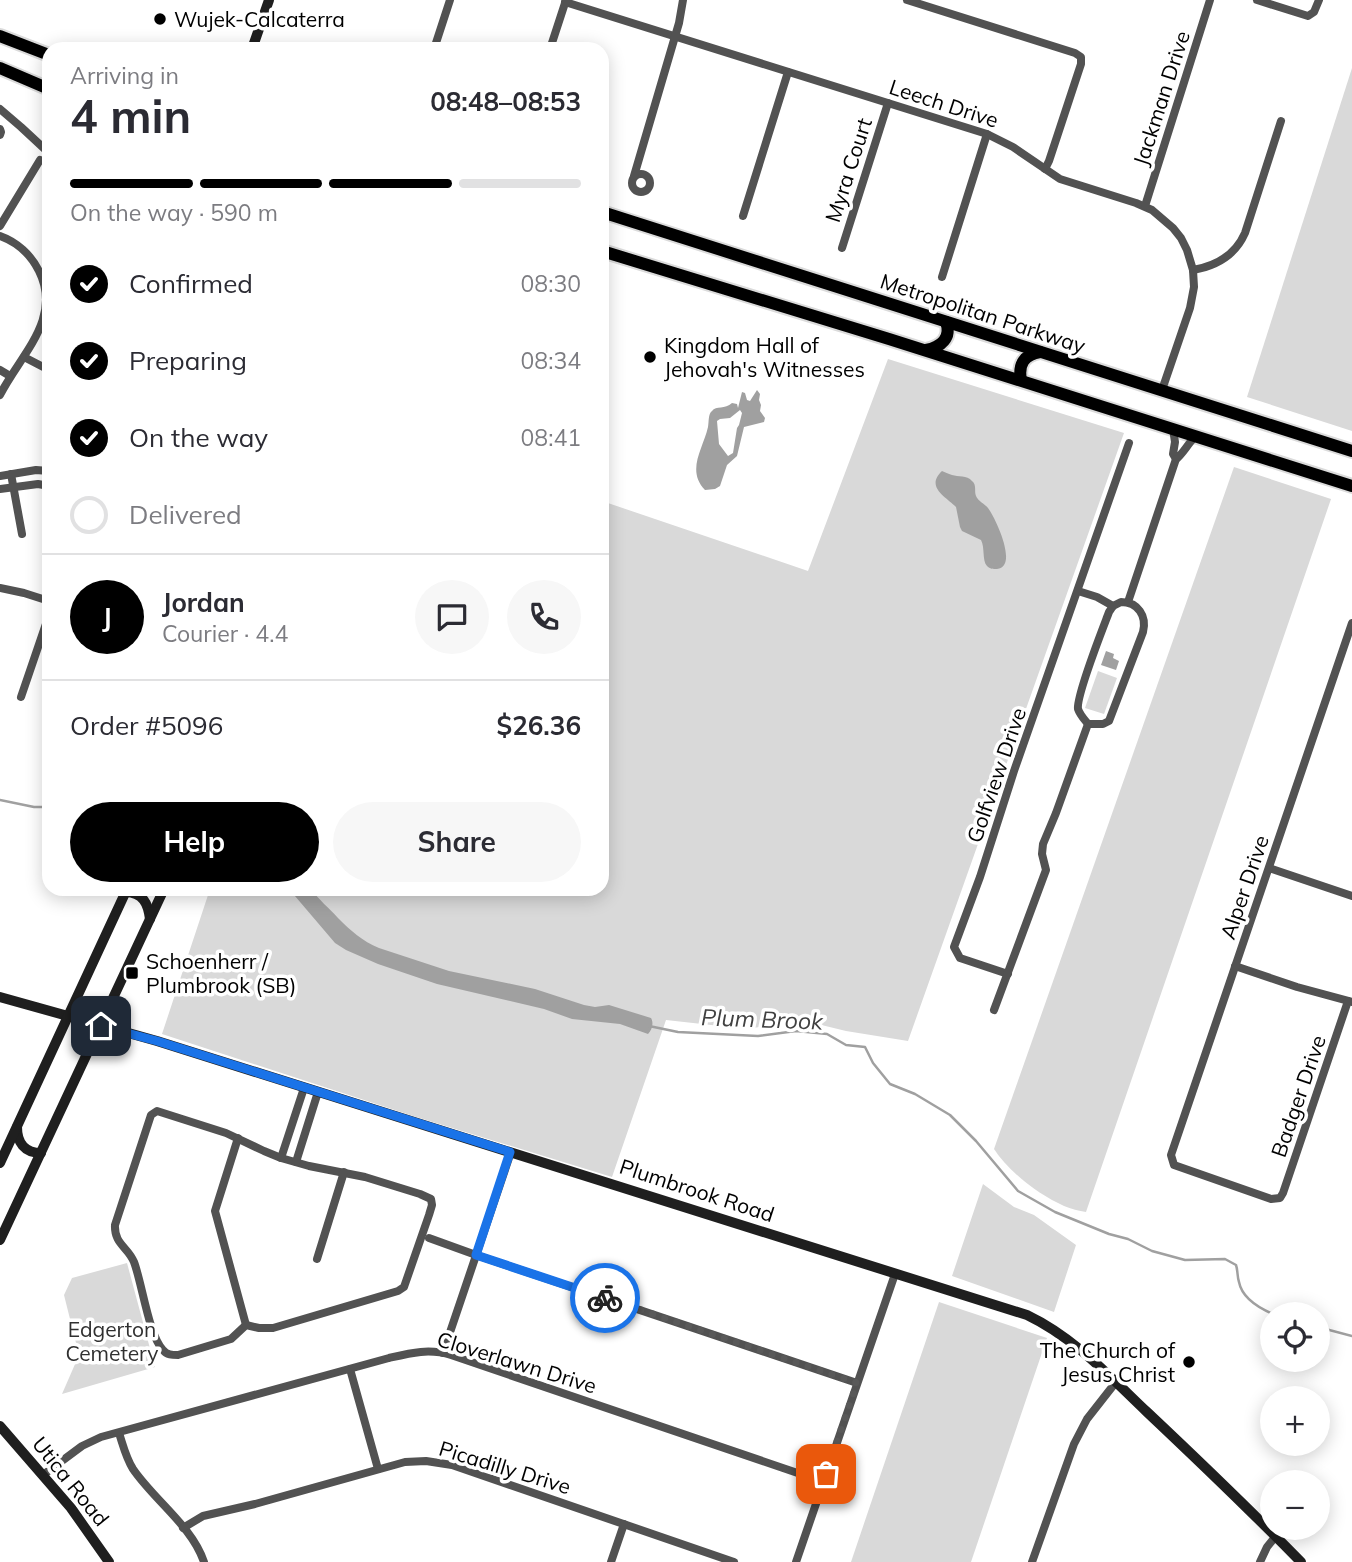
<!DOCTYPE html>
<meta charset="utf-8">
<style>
body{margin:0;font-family:Mulish,sans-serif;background:#f7f7f7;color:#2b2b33;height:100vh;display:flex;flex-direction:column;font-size:26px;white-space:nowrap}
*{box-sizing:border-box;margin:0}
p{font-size:23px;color:#7c7c81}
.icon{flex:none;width:38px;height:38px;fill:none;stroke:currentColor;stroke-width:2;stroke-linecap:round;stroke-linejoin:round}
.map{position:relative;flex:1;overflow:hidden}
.panel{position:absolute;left:42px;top:42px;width:567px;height:854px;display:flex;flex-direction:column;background:#fff;border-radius:21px;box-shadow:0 4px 18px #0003}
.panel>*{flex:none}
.tools{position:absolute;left:1260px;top:1302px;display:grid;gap:14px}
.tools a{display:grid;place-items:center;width:70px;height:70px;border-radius:50%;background:#fff;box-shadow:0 4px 18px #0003;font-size:35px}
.pin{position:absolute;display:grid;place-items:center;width:60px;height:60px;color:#fff;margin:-30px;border-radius:14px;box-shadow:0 4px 10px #0006}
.courier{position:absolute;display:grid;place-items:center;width:70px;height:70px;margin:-35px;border:5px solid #1a73e8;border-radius:50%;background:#fff;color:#222;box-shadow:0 2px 9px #0007}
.head em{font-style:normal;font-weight:700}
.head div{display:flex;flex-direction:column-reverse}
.head{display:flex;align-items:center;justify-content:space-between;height:119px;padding:0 28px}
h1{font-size:46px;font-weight:700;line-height:52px}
.bar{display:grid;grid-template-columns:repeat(4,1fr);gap:10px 7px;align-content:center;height:84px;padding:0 28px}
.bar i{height:9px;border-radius:5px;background:#e1e1e2}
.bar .on{background:#000}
.bar p{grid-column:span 4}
.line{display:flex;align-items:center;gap:18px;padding:0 28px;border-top:2px solid #e1e1e2}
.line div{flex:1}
.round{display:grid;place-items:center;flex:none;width:74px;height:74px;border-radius:37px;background:#f7f7f7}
ol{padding:0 28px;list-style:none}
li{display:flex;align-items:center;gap:21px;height:77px}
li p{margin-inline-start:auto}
li .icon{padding:7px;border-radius:50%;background:#000;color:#fff;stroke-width:4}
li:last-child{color:#7c7c81}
li i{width:38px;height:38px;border:4px solid #e1e1e2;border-radius:50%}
.action{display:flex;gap:14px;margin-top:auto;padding:14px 28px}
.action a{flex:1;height:80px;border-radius:42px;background:#000;color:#fff;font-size:28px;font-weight:700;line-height:80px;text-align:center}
.action a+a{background:#f7f7f7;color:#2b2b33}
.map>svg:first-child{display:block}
</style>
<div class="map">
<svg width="1352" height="1562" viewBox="0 0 1352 1562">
<rect width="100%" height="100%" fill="#fff"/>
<g fill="#d9d9d9">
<polygon points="1352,68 1352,431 1247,397"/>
<polygon points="888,359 1124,433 908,1041 846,1031 801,1020 747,1029 666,1020 612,1177 413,1116 162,1034 210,889 602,889 602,501 808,571"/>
<path d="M1234,467L1331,499L1086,1212C1079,1211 1071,1209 1064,1206C1039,1195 1009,1172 994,1149Z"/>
<polygon points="1098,671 1117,678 1104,714 1085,708"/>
<polygon points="983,1184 1014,1207 1034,1215 1076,1245 1054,1312 952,1276"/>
<polygon points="127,1263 155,1367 62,1394 79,1355 64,1295 72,1278"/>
<polygon points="939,1302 1047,1338 971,1562 851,1562"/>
</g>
<g fill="#a0a0a0" fill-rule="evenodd">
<path d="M757,390L760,394L759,400L761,405L760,411L765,418L764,422L744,427L737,456L727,465L720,486L715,489L705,490C686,470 703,449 708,427C709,422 708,414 712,411C716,405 725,410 732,403L737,404L738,408L742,392L745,393L747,400L750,401ZM740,410L742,413L739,425L737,428L733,453L728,456L719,444L717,421L720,419L730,418Z"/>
<path d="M942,471C945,472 948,474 952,475C958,477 967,475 972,481C977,485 974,491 976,496C978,501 985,504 988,508C995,517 1019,567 997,569C993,569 990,569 987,566C982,561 985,547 981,540L962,531L960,527L956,507C946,497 925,487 942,471Z"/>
<polygon points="1106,651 1114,654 1113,658 1119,661 1116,670 1101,665"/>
<path d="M289,889H311C319,900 329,908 338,918C351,931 362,941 379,948L449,971L535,989L584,1005L595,1007L609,1005L651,1018C654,1023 652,1030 648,1034L620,1024L572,1019L544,1009L437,984L378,964L346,950L335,943Z"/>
</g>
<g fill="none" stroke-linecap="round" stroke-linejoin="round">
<g stroke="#a0a0a0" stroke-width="2.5">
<polyline points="0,800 34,807 49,807"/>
<path d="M649,1026L678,1032L758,1036L796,1031L827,1034L846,1045L865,1047L873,1063L890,1084L915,1094L950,1115L976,1141L1018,1191L1055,1212L1109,1234L1128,1239L1152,1251L1185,1260L1225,1259L1236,1265C1238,1271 1237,1276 1239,1282C1242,1298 1259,1308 1273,1314"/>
<polyline points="1318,1327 1352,1336"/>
</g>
<g stroke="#dbdbdb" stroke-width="16">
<g id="primary">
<polyline points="0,36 49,55"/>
<polyline points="0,68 49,89"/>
<polyline points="602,212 1352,451"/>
<polyline points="602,251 889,339 1352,486"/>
<path d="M926,350C941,347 952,338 946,322"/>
<path d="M1021,380C1018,364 1024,355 1040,352"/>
</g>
</g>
<g stroke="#525252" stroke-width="8">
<polyline points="907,0 1075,53 1081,57 1081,64 1049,161 1045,169"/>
<polyline points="1257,0 1308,16 1314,12 1319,0"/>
<polyline points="565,2 987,134 1013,147 1060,179 1136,203 1152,210 1173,228 1181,238 1187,250 1193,270 1194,287 1190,308 1162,390"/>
<polyline points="434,49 450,0"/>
<polyline points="550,49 566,0"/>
<polyline points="0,109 21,127 49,153"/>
<polyline points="0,129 1,132 0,135"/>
<circle cx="641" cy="183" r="9"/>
<polyline points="634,176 679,23 683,0"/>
<polyline points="1145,206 1210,0"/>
<polyline points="743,216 788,72"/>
<polyline points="0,226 40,160"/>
<path d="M0,236C17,242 31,255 39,271C63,319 20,355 0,395"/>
<polyline points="842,248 888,103"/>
<path d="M1193,270C1216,266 1235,256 1245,233L1281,121"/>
<polyline points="942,277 987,134"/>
<polyline points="24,357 49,370"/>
<polyline points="0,370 10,376"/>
<path d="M1173,429L1175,442L1173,454L1176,459C1183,454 1188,443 1196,436"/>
<polyline points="11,474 22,534"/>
<polyline points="0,476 36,470 49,471"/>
<polyline points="0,489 38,484 49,486"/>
<polyline points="0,588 24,593 49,601"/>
<polyline points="1078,591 1097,597 1113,606"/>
<path d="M1121,602C1138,602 1147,616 1143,632L1109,721L1103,724H1088C1084,719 1080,715 1078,709C1076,696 1103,628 1109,612L1113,606Z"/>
<polyline points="1128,602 1176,459"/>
<polyline points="21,697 49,615"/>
<polyline points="1269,868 1352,896"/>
<polyline points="1235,966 1297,987 1352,1002"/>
<polyline points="1008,974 960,958 954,947 980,877 1014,771 1129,443"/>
<polyline points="1348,1001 1283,1193 1280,1198 1271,1199 1174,1165 1171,1155 1352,623"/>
<polyline points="994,1010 1046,870 1042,854 1043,844 1056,813 1088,724"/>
<path d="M157,1111L226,1133L264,1151L281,1158L309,1166L365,1177L420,1194L431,1199L432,1205L429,1215L404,1287L398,1291L273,1328H259L246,1325L231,1339L178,1355C172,1355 167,1355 163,1350C149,1336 142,1283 134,1262C128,1247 114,1244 115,1225L151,1115Z"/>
<polyline points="238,1138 215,1211 246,1325"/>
<polyline points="281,1158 304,1088"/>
<polyline points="296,1162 318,1092"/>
<polyline points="429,1238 476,1255 857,1383"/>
<polyline points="317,1259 344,1172"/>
<polyline points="443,1353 511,1152"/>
<polyline points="350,1369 378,1469"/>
<path d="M119,1433C123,1445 126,1458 133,1469C154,1500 192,1526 204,1562"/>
<path d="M43,1475L82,1446L101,1437L389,1358C410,1353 429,1348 451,1355L824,1482"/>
<polyline points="183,1528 203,1516 255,1504 405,1462 426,1461 452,1465 734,1562"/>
<polyline points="611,1562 624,1524"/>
<polyline points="796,1562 895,1274"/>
<polyline points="1032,1562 1074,1444 1087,1419 1116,1382"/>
<polyline points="1260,1562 1267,1547 1276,1536"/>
</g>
<g stroke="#1f1f1f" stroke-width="10">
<polyline points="252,49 269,0"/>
<path d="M126,892C143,893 148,903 150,919"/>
<path d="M0,997L157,1041L1027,1315C1075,1338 1109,1376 1147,1412C1199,1461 1251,1511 1301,1562"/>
<path d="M17,1127C17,1142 24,1153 41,1153"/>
<polyline points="0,1163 127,889"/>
<polyline points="0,1240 164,889"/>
<polyline points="0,1426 71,1508 109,1562"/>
</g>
<use href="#primary" stroke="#000" stroke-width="12"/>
</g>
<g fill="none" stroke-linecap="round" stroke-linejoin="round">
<polyline stroke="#595959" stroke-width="7" stroke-dasharray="0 12.6" points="605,1298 857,1383 826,1474"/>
<polyline stroke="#1a73e8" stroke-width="9" points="101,1026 157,1041 510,1152 476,1255 605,1298"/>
</g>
<g fill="#000" stroke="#fff" stroke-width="2.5">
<circle cx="160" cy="19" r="7"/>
<circle cx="650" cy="357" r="7"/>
<rect x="125" y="966" width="14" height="14" rx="3.5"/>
<circle cx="1189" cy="1362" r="7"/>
</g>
<g text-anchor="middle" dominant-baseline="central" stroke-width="7" stroke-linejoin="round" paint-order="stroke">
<g font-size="21" fill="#000" stroke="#fff" text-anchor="start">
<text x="174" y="19">Wujek-Calcaterra</text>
<text x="664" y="345">Kingdom Hall of<tspan x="664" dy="24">Jehovah's Witnesses</tspan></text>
<text x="146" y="961">Schoenherr /<tspan x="146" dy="24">Plumbrook (SB)</tspan></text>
<text x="1175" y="1350" text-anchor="end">The Church of<tspan x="1175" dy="24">Jesus Christ</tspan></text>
</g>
<g font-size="21" fill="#000" stroke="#fff">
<text transform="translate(1161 98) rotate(-72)">Jackman Drive</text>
<text transform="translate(944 103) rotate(18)">Leech Drive</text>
<text transform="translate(848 170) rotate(-72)">Myra Court</text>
<text transform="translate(983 313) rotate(18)">Metropolitan Parkway</text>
<text transform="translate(996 775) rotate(-71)">Golfview Drive</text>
<text transform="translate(1244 887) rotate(-71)">Alper Drive</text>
<text transform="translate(1298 1096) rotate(-71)">Badger Drive</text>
<text transform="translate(697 1190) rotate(18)">Plumbrook Road</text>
<text transform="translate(517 1362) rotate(17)">Cloverlawn Drive</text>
<text transform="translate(505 1467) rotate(17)">Picadilly Drive</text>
<text transform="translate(71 1481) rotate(51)">Utica Road</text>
</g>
<g font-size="21" fill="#303030" stroke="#fff">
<text x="112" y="1329">Edgerton<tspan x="112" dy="24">Cemetery</tspan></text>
</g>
<g font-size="23" font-style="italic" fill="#414141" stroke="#fff">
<text transform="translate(762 1019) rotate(2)">Plum Brook</text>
</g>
</g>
</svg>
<div class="tools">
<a><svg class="icon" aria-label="locate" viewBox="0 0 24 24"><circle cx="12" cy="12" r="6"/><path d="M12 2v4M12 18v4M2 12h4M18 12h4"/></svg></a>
<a>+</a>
<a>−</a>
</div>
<div class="pin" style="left:826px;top:1474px;background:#ea580c"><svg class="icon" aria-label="bag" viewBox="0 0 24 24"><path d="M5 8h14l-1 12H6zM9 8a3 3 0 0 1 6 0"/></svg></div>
<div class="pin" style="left:101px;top:1026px;background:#1f2937"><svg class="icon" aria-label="home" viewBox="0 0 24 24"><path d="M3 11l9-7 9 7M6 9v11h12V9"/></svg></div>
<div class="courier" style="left:605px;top:1298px"><svg class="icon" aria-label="bike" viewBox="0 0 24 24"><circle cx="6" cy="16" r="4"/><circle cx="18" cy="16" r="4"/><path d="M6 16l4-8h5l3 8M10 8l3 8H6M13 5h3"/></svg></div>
<section class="panel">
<div class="head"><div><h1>4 min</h1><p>Arriving in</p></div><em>08:48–08:53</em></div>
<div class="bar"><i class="on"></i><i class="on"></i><i class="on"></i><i></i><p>On the way · 590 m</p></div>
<ol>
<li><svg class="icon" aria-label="check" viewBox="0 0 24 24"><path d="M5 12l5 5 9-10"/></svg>Confirmed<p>08:30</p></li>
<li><svg class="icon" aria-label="check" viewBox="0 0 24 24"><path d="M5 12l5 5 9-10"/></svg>Preparing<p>08:34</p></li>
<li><svg class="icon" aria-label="check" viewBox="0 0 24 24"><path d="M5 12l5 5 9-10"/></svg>On the way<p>08:41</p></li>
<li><i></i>Delivered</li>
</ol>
<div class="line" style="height:126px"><b class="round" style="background:#000;color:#fff">J</b><div><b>Jordan</b><p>Courier · 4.4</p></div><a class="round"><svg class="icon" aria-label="chat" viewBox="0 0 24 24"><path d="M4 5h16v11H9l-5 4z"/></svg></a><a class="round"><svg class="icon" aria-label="phone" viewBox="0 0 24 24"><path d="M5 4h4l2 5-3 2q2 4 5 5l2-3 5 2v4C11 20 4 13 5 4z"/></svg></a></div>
<div class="line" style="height:91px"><div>Order #5096</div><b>$26.36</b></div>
<div class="action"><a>Help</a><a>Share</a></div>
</section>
</div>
